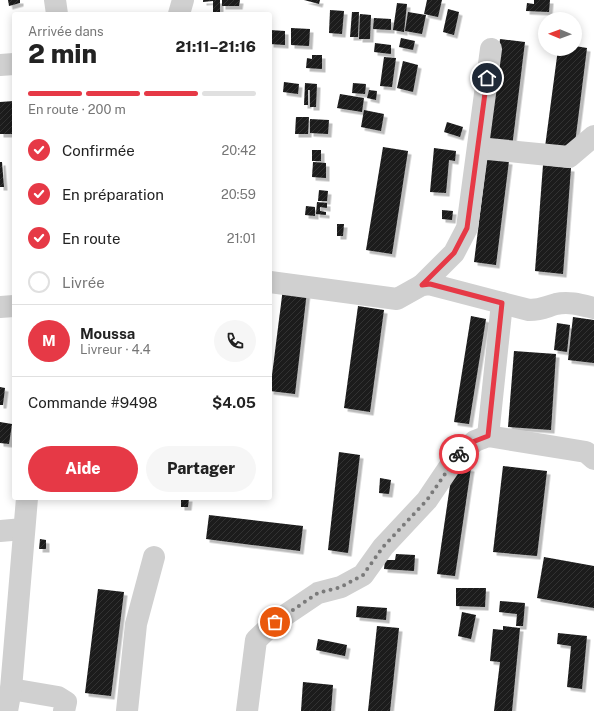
<!DOCTYPE html>
<html lang="fr">
<meta charset="utf-8">
<style>
body{margin:0;font-family:"Public Sans",sans-serif;background:#f6f6f6;color:#222;height:100vh;display:flex;flex-direction:column;font-size:15px;white-space:nowrap}
*{box-sizing:border-box;margin:0}
p{font-size:13px;color:#767676}
.icon{flex:none;width:22px;height:22px;fill:none;stroke:currentColor;stroke-width:2;stroke-linecap:round;stroke-linejoin:round}
.map{position:relative;flex:1;overflow:hidden}
.sheet{position:absolute;left:12px;top:12px;width:260px;height:488px;display:flex;flex-direction:column;background:#fff;border-radius:4px;box-shadow:0 2px 10px #0003}
.sheet>*{flex:none}
.needle{width:26px;rotate:271deg}
.controls{position:absolute;left:538px;top:12px;display:grid;gap:8px}
.controls a{display:grid;place-items:center;width:44px;height:44px;border-radius:50%;background:#fff;box-shadow:0 2px 10px #0003;font-size:20px}
.pin{position:absolute;display:grid;place-items:center;width:34px;height:34px;color:#fff;margin:-17px;border:2px solid #fff;border-radius:50%;box-shadow:0 1px 4px #0007}
.courier{position:absolute;display:grid;place-items:center;width:40px;height:40px;margin:-20px;border:3px solid #e63946;border-radius:50%;background:#fff;color:#222;box-shadow:0 1px 5px #0007}
.head em{font-style:normal;font-weight:800}
.head div{display:flex;flex-direction:column-reverse}
.head{display:flex;align-items:center;justify-content:space-between;height:68px;padding:0 16px}
h1{font-size:26px;font-weight:800;line-height:30px}
.bar{display:grid;grid-template-columns:repeat(4,1fr);gap:6px 4px;align-content:center;height:48px;padding:0 16px}
.bar i{height:5px;border-radius:3px;background:#e0e0e0}
.bar .on{background:#e63946}
.bar p{grid-column:span 4}
.line{display:flex;align-items:center;gap:10px;padding:0 16px;border-top:1px solid #e0e0e0}
.line div{flex:1}
.round{display:grid;place-items:center;flex:none;width:42px;height:42px;border-radius:21px;background:#f6f6f6}
ol{padding:0 16px;list-style:none}
li{display:flex;align-items:center;gap:12px;height:44px}
li p{margin-inline-start:auto}
li .icon{padding:4px;border-radius:50%;background:#e63946;color:#fff;stroke-width:4}
li:last-child{color:#767676}
li i{width:22px;height:22px;border:2px solid #e0e0e0;border-radius:50%}
.primary-button{display:flex;gap:8px;margin-top:auto;padding:8px 16px}
.primary-button a{flex:1;height:46px;border-radius:24px;background:#e63946;color:#fff;font-size:16px;font-weight:800;line-height:46px;text-align:center}
.primary-button a+a{background:#f6f6f6;color:#222}
.map>svg:first-child{display:block}
</style>
<div class="map">
<svg width="594" height="711" viewBox="0 0 594 711">
<defs>
<pattern id="building-hatch" width="6" height="6" patternUnits="userSpaceOnUse"><rect width="6" height="6" fill="#1a1a1a"/><path d="M-1 1l2-2M0 6l6-6M5 7l2-2" fill="none" stroke="#333"/></pattern>
<filter id="shadow"><feDropShadow dx="3.5" dy="3.5" stdDeviation="0" flood-color="#0004"/></filter>
</defs>
<rect width="100%" height="100%" fill="#fff"/>
<g fill="url(#building-hatch)" filter="url(#shadow)">
<polygon points="8,0 20,0 20,3 9,6"/>
<polygon points="203,0 220,0 220,12 213,12 213,1 203,2"/>
<polygon points="222,0 240,0 239,6 222,6"/>
<polygon points="304,0 320,0 319,4"/>
<polygon points="427,0 442,0 438,17 424,14"/>
<polygon points="534,0 550,0 549,12 526,11 527,3 534,4"/>
<polygon points="397,3 407,4 404,32 393,30"/>
<polygon points="448,9 459,12 454,35 443,32"/>
<polygon points="330,10 344,11 342,34 329,33"/>
<polygon points="352,12 359,12 358,37 350,37"/>
<polygon points="408,12 426,15 422,34 405,31"/>
<polygon points="360,14 371,15 370,39 359,39"/>
<polygon points="374,18 391,19 391,30 373,29"/>
<polygon points="291,28 310,29 309,46 291,45"/>
<polygon points="270,30 285,31 285,45 270,44"/>
<polygon points="401,38 415,41 413,50 399,47"/>
<polygon points="500,39 525,42 512,147 487,144"/>
<polygon points="375,43 391,45 391,54 374,52"/>
<polygon points="575,46 587,48 574,151 545,147 558,49 575,49"/>
<polygon points="312,55 322,55 322,69 306,68 307,58 312,59"/>
<polygon points="384,57 396,58 392,87 380,86"/>
<polygon points="403,61 418,65 413,92 397,88"/>
<polygon points="284,82 299,84 298,94 283,92"/>
<polygon points="305,83 317,84 316,107 310,107 310,90 308,90 308,105 304,105"/>
<polygon points="353,83 366,84 365,94 352,93"/>
<polygon points="369,90 377,91 376,100 367,98"/>
<polygon points="340,94 364,98 362,112 337,108"/>
<polygon points="14,101 14,134 0,134 0,102"/>
<polygon points="364,110 384,114 381,131 361,127"/>
<polygon points="296,117 309,117 308,134 295,134"/>
<polygon points="310,119 329,120 328,134 310,133"/>
<polygon points="447,122 463,127 460,137 444,132"/>
<polygon points="383,147 408,151 392,254 366,250"/>
<polygon points="434,148 456,151 455,161 449,160 446,193 430,192"/>
<rect x="312" y="150" width="9" height="11"/>
<polygon points="487,158 509,161 496,265 474,262"/>
<polygon points="0,162 2,162 4,187 0,187"/>
<polygon points="313,162 326,163 326,178 312,177"/>
<polygon points="543,165 571,168 563,274 535,271"/>
<polygon points="319,190 328,191 327,201 318,201"/>
<polygon points="317,202 327,203 327,208 320,207 320,211 326,212 326,215 316,214"/>
<polygon points="306,206 315,207 315,216 305,215"/>
<polygon points="442,210 453,211 452,220 442,219"/>
<polygon points="337,224 344,224 343,236 337,236"/>
<polygon points="283,288 307,291 295,394 270,391"/>
<polygon points="358,306 384,310 370,412 344,408"/>
<polygon points="471,316 486,319 469,424 454,422"/>
<polygon points="573,317 594,320 594,363 568,360"/>
<polygon points="557,323 570,325 567,352 554,350"/>
<polygon points="514,351 556,354 551,430 508,427"/>
<polygon points="0,387 5,388 3,405 0,405"/>
<polygon points="0,422 12,424 9,444 0,443"/>
<polygon points="339,452 360,455 348,553 328,550"/>
<polygon points="453,465 471,468 455,576 437,574"/>
<polygon points="503,466 547,471 537,556 493,552"/>
<polygon points="380,478 391,480 389,494 379,493"/>
<polygon points="181,498 189,498 188,507 181,507"/>
<polygon points="209,515 303,526 300,551 206,539"/>
<polygon points="40,539 46,540 46,549 39,549"/>
<polygon points="396,554 415,555 414,571 384,569 385,560 395,560"/>
<polygon points="544,557 594,566 594,608 537,598"/>
<polygon points="456,588 486,588 485,607 456,606"/>
<polygon points="98,589 124,592 111,696 85,693"/>
<polygon points="500,601 525,603 523,626 516,626 517,614 499,612"/>
<polygon points="357,606 387,608 386,620 356,617"/>
<polygon points="462,612 476,615 471,639 458,636"/>
<polygon points="377,626 399,628 390,711 368,711"/>
<polygon points="503,626 520,628 512,711 494,711 500,662 490,661 493,629 503,630"/>
<polygon points="558,633 587,636 582,689 567,687 571,646 557,644"/>
<polygon points="318,639 347,645 345,656 316,650"/>
<polygon points="303,682 333,685 331,711 301,711"/>
</g>
<g fill="none" stroke-linecap="round" stroke-linejoin="round">
<g stroke="#d0d0d0" stroke-width="22">
<polyline points="55,0 57,14"/>
<polyline points="179,14 183,0"/>
<polyline points="0,65 14,64"/>
<polyline points="478,148 569,157 594,136"/>
<path d="M270,282L397,299L422,285L429,284L529,310C543,310 545,307 556,304C569,301 582,305 594,308"/>
<polyline points="422,285 454,253 467,228 491,49"/>
<polyline points="0,307 14,306"/>
<polyline points="488,436 502,303"/>
<polyline points="0,531 23,529"/>
<polyline points="11,689 58,697 66,702 64,711"/>
<polyline points="7,711 11,689 27,498"/>
<polyline points="127,711 136,624 154,557"/>
<polyline points="247,711 256,640 275,622 318,593 341,587 363,575 383,547 427,500 456,457 475,441 488,436 586,452 594,459"/>
</g>
</g>
<g fill="none" stroke-linecap="round" stroke-linejoin="round">
<polyline stroke="#7a7a7a" stroke-width="4" stroke-dasharray="0 7.2" points="275,622 318,593 341,587 363,575 383,547 427,500 459,454"/>
<polyline stroke="#e63946" stroke-width="5" points="459,454 475,441 488,436 502,303 430,284 422,285 454,253 467,228 487,78"/>
</g>
</svg>
<div class="controls">
<a><svg class="needle" viewBox="-14 -14 28 28"><path d="M0-13l5 13h-10z" fill="#e53935"/><path d="M0 13l5-13h-10z" fill="#767676"/></svg></a>
</div>
<div class="pin" style="left:275px;top:622px;background:#ea580c"><svg class="icon" aria-label="bag" viewBox="0 0 24 24"><path d="M5 8h14l-1 12H6zM9 8a3 3 0 0 1 6 0"/></svg></div>
<div class="pin" style="left:487px;top:78px;background:#1f2937"><svg class="icon" aria-label="home" viewBox="0 0 24 24"><path d="M3 11l9-7 9 7M6 9v11h12V9"/></svg></div>
<div class="courier" style="left:459px;top:454px"><svg class="icon" aria-label="bike" viewBox="0 0 24 24"><circle cx="6" cy="16" r="4"/><circle cx="18" cy="16" r="4"/><path d="M6 16l4-8h5l3 8M10 8l3 8H6M13 5h3"/></svg></div>
<section class="sheet">
<div class="head"><div><h1>2 min</h1><p>Arrivée dans</p></div><em>21:11–21:16</em></div>
<div class="bar"><i class="on"></i><i class="on"></i><i class="on"></i><i></i><p>En route · 200 m</p></div>
<ol>
<li><svg class="icon" aria-label="check" viewBox="0 0 24 24"><path d="M5 12l5 5 9-10"/></svg>Confirmée<p>20:42</p></li>
<li><svg class="icon" aria-label="check" viewBox="0 0 24 24"><path d="M5 12l5 5 9-10"/></svg>En préparation<p>20:59</p></li>
<li><svg class="icon" aria-label="check" viewBox="0 0 24 24"><path d="M5 12l5 5 9-10"/></svg>En route<p>21:01</p></li>
<li><i></i>Livrée</li>
</ol>
<div class="line" style="height:72px"><b class="round" style="background:#e63946;color:#fff">M</b><div><b>Moussa</b><p>Livreur · 4.4</p></div><a class="round"><svg class="icon" aria-label="phone" viewBox="0 0 24 24"><path d="M5 4h4l2 5-3 2q2 4 5 5l2-3 5 2v4C11 20 4 13 5 4z"/></svg></a></div>
<div class="line" style="height:52px"><div>Commande #9498</div><b>$4.05</b></div>
<div class="primary-button"><a>Aide</a><a>Partager</a></div>
</section>
</div>
